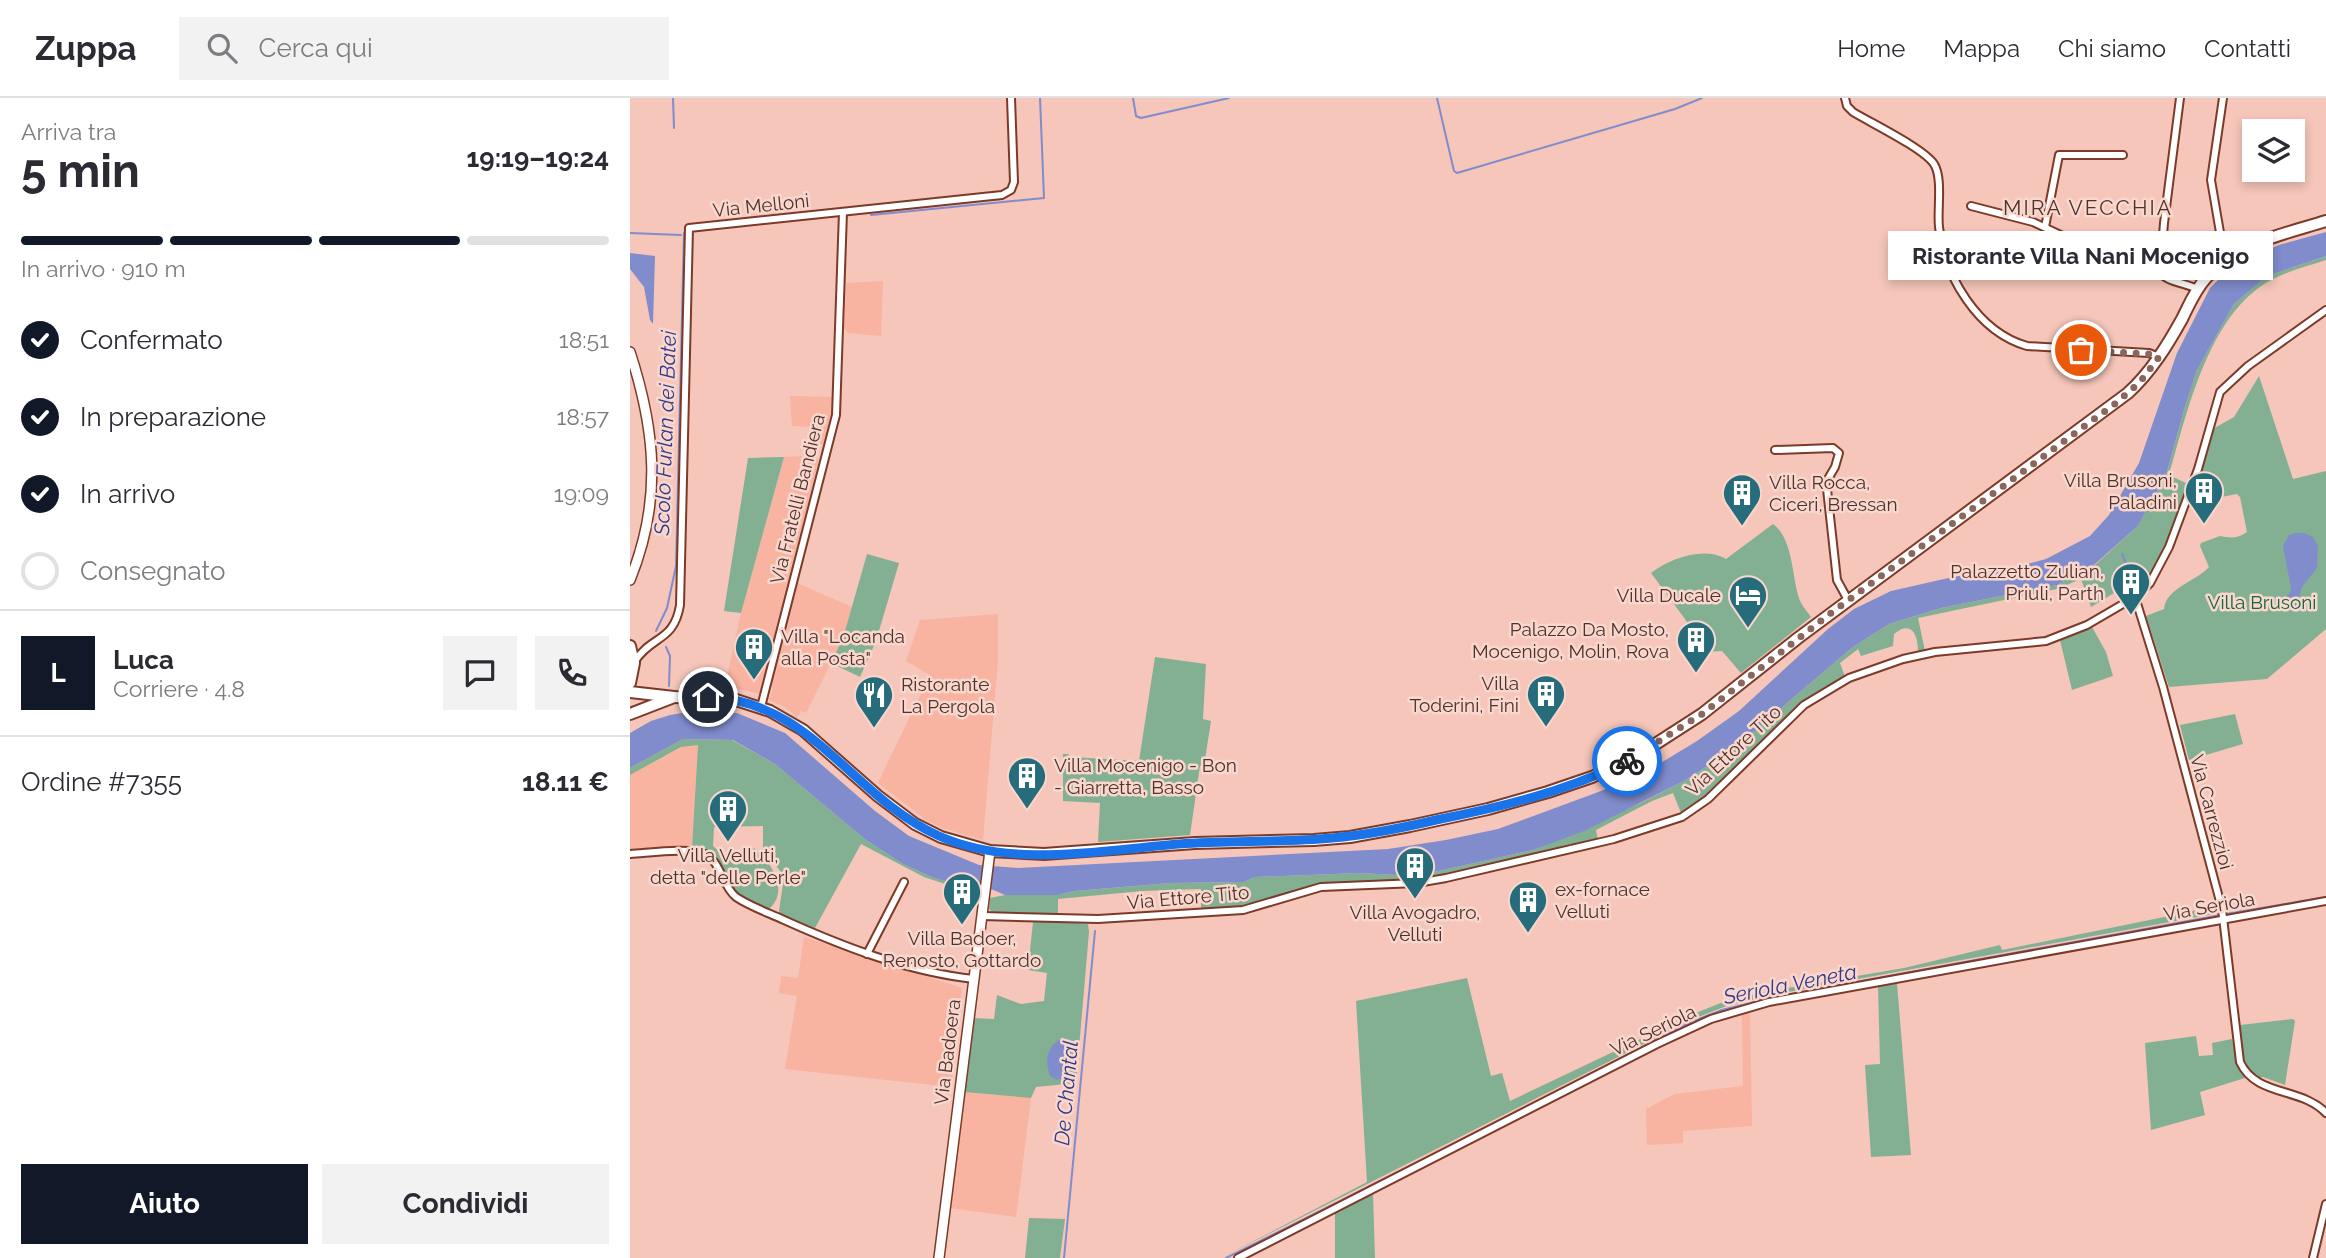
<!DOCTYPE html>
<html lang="it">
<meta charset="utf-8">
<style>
body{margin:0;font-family:Raleway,sans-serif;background:#f2f2f3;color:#2b2b33;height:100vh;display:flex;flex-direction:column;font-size:26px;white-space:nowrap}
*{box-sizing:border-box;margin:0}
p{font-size:23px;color:#7c7c81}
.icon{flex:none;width:38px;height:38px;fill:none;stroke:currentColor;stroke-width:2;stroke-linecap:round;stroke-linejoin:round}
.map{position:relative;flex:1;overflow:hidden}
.sheet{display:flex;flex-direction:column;background:#fff;width:630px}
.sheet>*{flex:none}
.buttons{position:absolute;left:1612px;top:21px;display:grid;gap:14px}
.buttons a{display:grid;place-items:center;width:63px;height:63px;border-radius:0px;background:#fff;box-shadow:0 4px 10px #0003;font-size:35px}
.pin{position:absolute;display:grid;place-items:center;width:60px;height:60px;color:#fff;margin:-30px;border:4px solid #fff;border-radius:50%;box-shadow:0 2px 7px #0007}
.courier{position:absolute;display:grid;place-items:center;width:70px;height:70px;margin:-35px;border:5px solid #1a73e8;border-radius:50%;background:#fff;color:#222;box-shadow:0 2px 9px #0007}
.bubble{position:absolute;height:49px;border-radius:0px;background:#fff;box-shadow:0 4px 10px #0003;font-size:23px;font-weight:700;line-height:49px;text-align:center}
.head em{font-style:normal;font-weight:700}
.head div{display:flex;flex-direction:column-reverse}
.head{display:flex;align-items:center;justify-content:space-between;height:119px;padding:0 21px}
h1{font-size:46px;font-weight:700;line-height:52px}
.bar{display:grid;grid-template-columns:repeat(4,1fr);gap:10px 7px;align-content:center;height:84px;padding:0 21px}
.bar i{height:9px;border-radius:5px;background:#e1e1e2}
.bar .selected{background:#111827}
.bar p{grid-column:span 4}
.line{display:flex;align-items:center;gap:18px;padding:0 21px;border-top:2px solid #e1e1e2}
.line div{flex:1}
.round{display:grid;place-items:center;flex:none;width:74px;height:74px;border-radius:0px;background:#f2f2f3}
ol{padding:0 21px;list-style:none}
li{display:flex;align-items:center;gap:21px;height:77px}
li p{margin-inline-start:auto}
li .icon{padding:7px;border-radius:50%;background:#111827;color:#fff;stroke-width:4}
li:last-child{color:#7c7c81}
li i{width:38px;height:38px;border:4px solid #e1e1e2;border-radius:50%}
.primary-button{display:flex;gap:14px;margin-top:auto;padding:14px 21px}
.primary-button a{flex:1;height:80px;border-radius:0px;background:#111827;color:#fff;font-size:28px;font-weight:700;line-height:80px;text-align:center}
.primary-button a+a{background:#f2f2f3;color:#2b2b33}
header{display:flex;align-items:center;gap:42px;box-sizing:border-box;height:98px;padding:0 35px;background:#fff;border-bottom:2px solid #e1e1e2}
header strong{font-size:33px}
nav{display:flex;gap:38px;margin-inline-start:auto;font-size:24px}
.search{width:490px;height:63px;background:#f2f2f3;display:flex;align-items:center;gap:18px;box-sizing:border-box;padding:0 24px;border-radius:0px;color:#7c7c81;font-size:26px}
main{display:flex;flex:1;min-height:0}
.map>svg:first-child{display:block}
</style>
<header>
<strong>Zuppa</strong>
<div class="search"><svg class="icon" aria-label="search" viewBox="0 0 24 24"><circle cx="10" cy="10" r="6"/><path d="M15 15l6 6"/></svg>Cerca qui</div>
<nav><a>Home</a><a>Mappa</a><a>Chi siamo</a><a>Contatti</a></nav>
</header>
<main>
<section class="sheet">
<div class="head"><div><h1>5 min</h1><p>Arriva tra</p></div><em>19:19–19:24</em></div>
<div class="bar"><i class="selected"></i><i class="selected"></i><i class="selected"></i><i></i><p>In arrivo · 910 m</p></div>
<ol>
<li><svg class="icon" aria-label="check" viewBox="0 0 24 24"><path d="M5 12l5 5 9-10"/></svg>Confermato<p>18:51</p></li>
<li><svg class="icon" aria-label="check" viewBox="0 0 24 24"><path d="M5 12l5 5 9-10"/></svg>In preparazione<p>18:57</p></li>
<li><svg class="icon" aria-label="check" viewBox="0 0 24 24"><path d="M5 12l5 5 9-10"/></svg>In arrivo<p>19:09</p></li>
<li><i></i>Consegnato</li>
</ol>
<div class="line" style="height:126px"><b class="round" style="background:#111827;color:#fff">L</b><div><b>Luca</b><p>Corriere · 4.8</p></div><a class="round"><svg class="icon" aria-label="chat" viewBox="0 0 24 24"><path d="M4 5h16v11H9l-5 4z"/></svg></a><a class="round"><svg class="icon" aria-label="phone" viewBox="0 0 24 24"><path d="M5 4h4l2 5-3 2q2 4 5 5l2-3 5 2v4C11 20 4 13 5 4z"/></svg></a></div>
<div class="line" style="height:91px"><div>Ordine #7355</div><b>18.11 €</b></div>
<div class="primary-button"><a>Aiuto</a><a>Condividi</a></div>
</section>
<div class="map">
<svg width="1696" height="1160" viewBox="0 0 1696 1160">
<rect width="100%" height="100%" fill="#f5c6b9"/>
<g fill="#f8b3a1">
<polygon points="253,183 251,238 218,235 214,230 216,185"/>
<polygon points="160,298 203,299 202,318 194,347 181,342 182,329 162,328"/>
<polygon points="175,358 189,361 131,596 95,588 111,515 154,359"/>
<polygon points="167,485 222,509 213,540 201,565 176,615 171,613 167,619 155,609 139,602 143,591 140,587"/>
<polygon points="368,516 368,563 353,742 312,730 296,722 248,685 300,577 276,563 290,522"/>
<polygon points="64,646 68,646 62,750 0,752 0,677 52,649"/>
<polygon points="174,839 332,890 321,989 155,971 167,898 149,895 151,878 168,880"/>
<polygon points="1120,914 1122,1028 1053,1033 1053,1045 1017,1047 1016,1011 1045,996 1113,988 1112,917"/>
<polygon points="334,994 401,1000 386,1119 320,1110"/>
</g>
<g fill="#83b093">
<path d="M1696,158V162C1678,168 1658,173 1641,182C1578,216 1557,315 1539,377L1560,387C1546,423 1535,469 1504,495L1499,486L1461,509L1451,481L1427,491L1288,520L1295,553H1288C1288,538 1282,521 1264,536L1263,548L1231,558L1228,551L1210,565L1215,579C1199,587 1182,595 1168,607C1128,643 1097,687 1051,715L1043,695L1022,703L966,732L968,742L809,778L784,781L695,785L614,808L571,812V791L512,793L428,801V818L364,816L359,811L360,800L375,797H428L445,793L540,785L614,784L625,779L729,775L786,778L903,752L1011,705L1054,683L1102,652L1223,549L1259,526L1311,510L1427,487L1466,466L1508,428L1536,377L1554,312L1567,272L1604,206L1637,178Z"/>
<path d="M1629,278L1663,381L1696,373V531L1637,581L1539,589L1516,518L1534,511C1536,490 1565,484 1579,469L1570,448L1571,445L1590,438C1599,440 1608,441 1617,434L1610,399L1607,396L1560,405L1581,332L1604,319Z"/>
<polygon points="154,359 111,515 94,513 118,360"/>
<path d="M1143,426C1163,440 1162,479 1169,500C1171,507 1177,513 1181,519L1111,575L1092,553L1075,554L1055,521L1021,475C1040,460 1075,448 1096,461Z"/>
<polygon points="237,456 269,465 246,543 230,579 201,565 213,540"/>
<polygon points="1462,529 1476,554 1483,578 1442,592 1430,542"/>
<polygon points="525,559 576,566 573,621 581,623 574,668 570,668 560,737 468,744 470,705 433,703 433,656 438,656 442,659 509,663"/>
<polygon points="1605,616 1613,646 1559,662 1550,627"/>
<path d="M53,641L102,642L145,666L236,742L273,766L304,780L341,790L350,789L348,797L294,779L231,746L185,830L151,817L149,813L153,786L150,773L133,750V728L84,729L83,748L97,761L114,760L124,750C141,764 160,792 139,811C127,806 112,801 104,791C87,772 93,752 62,750L68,647L51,649L0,677V670Z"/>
<polygon points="1583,809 1589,815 1168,892 1099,907 1063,921 591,1160 737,1084 726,903 837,880 861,978 872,975 880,1003 1061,917 1098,902 1168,888 1274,870 1370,847 1372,852"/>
<polygon points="427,823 458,826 459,834 446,985 406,989 401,1000 334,994 342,920 364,921 367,897 391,906 414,903 417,875 398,872 403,824"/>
<polygon points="1267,885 1281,1057 1241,1059 1235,967 1250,966 1248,887"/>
<path d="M1663,921L1665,923L1655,987L1633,979L1628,980C1610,966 1610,948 1610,927Z"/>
<polygon points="1566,938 1569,958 1583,957 1582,945 1602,941 1606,963 1615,980 1570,994 1575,1017 1521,1032 1515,945"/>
<polygon points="743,1096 745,1160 705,1160 705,1115"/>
<polygon points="399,1120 435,1121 430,1160 395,1160"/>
</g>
<g fill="#808ccc">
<polygon points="1696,134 1696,158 1637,178 1604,206 1567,272 1554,312 1536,377 1508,428 1465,466 1427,487 1311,510 1259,526 1223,549 1102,652 1054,683 954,733 903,752 786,778 729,775 625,779 614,784 540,785 445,793 428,797 375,797 361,791 341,790 304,780 273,766 236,742 145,666 103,642 53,641 0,670 0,635 21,623 40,617 58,614 107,615 155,635 245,713 279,738 349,767 388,770 758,751 816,742 868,731 971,693 1024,669 1067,643 1109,613 1198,531 1224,511 1261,493 1323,479 1382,470 1416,461 1460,438 1479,417 1509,365 1547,255 1580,190 1601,169 1613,162 1649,147"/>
<polygon points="0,155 25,158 23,226 20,222 14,189 0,171"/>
<polygon points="1666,435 1674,435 1683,439 1688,448 1687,470 1672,489 1666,510 1659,513 1652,512 1650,503 1660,495 1661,490 1653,448 1659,437"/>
<path d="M435,940L442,947L438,978L427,982L420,978C414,961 417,945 435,940Z"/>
</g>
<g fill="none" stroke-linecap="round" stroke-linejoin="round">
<g stroke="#808ccc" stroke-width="2">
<polyline points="43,0 44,30"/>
<polyline points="503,0 506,18 511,20 599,0"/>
<polyline points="807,0 824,73 827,75 1045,11 1072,0"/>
<polyline points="241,117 414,100 410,0"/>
<polyline points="0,135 51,137"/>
<polyline points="1492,456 1507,491"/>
<polyline points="26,533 37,510 46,468 54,135"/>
<polyline points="36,549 40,558 39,588"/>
<polyline points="1596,816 1696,799"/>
<polyline points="835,1041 1061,924 1092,912 1145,899 1591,817"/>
<polyline points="434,1160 465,833"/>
<polyline points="596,1160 830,1043"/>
</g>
<g stroke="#7c3a29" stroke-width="10">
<g id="street">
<path d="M1215,0L1217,8L1223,14C1241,25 1293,50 1304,66C1313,80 1307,112 1309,129C1314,178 1348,234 1397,248L1519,255L1529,259"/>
<path d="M1550,0L1534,125L1530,174C1536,184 1556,185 1567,191"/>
<polyline points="1593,0 1581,82 1593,152 1598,160"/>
<polyline points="1341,108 1403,124 1437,140 1452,144 1492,150 1532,144"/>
<polyline points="1415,129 1429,57 1493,57"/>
<polyline points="1145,352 1203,350 1209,355 1205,369 1195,386 1197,391 1207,482 1218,502"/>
<path d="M1505,499L1533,589L1592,811L1610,964C1626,999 1672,989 1696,1015"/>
<path d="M5,563C22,537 44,544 50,507L59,130L372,97L381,92L384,84L381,0"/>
<polyline points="131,609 206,317 213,114"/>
<path d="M0,756C19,755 58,749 75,756C91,764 92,788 106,799C121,809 139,815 154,822C214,849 279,874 344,881"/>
<polyline points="352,818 468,821 613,812 691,789 787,785 816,780 984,741 1052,719 1078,701 1174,607 1219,580 1273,561 1305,554 1416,543 1457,527 1505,499 1520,485 1539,449 1568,371 1590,294 1618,268 1696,212"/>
<polyline points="237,856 274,784"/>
<polyline points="608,1160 1027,946 1081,921 1139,904 1696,803"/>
<polyline points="1683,1160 1696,1106"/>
</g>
</g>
<g stroke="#7c3a29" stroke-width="12">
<g id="secondary">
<path d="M0,254C26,334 32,403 0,482"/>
<polyline points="309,1160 360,753"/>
</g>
</g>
<g stroke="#7c3a29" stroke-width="14">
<g id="primary">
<polyline points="0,548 4,565 0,585"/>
<path d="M0,594L44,599L103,601L140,613L173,632L248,698L285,726L311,739L360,753L414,756L565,745L684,742L720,739L780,728L858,711L918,694L962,679L1010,656L1072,616L1168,540L1498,295C1521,274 1537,248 1552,221C1559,207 1565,192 1576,180C1607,145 1654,136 1696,123"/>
<polyline points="0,616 44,599"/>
</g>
</g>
<use href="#street" stroke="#fff" stroke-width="6"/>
<use href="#secondary" stroke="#fff" stroke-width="9"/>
<use href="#primary" stroke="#fff" stroke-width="10"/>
</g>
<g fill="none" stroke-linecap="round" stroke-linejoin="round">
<polyline stroke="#8a665c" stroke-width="7" stroke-dasharray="0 12.6" points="997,663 1072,616 1201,515 1486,305 1510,284 1529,259 1519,256 1451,252"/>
<path stroke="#1a73e8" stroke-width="9" d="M78,599C181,602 223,700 309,738C384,771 471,752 549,746C600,742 651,745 702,740C737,737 772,730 806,722C872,709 938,693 997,663"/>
</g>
<defs>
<g id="building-pin" transform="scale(2.0125)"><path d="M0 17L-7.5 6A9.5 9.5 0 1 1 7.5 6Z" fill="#266c7b" stroke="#f8d7ce"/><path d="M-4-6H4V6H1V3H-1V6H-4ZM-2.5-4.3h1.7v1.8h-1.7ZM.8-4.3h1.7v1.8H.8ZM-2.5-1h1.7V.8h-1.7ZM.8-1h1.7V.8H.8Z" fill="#fff"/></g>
<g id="hotel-pin" transform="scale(2.0125)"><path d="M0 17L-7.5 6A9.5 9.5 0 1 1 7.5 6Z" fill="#266c7b" stroke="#f8d7ce"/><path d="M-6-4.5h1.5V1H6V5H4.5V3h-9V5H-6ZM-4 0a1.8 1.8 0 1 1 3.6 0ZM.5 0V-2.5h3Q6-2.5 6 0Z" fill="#fff"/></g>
<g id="restaurant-pin" transform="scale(2.0125)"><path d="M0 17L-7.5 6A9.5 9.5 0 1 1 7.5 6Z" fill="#266c7b" stroke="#f8d7ce"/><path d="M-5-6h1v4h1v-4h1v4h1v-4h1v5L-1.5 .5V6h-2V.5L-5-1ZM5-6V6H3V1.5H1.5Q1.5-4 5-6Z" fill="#fff"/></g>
</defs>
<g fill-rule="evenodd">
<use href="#building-pin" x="1574" y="393"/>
<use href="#building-pin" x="1112" y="395"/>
<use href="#building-pin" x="1501" y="484"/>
<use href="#hotel-pin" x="1118" y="497"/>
<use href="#building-pin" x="1066" y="542"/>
<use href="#building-pin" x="124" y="549"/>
<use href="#building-pin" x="916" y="596"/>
<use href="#restaurant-pin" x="244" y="597"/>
<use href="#building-pin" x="397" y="678"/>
<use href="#building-pin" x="98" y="711"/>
<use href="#building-pin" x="785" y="768"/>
<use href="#building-pin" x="332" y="794"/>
<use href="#building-pin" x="898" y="802"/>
</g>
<g text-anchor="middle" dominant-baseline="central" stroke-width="5" stroke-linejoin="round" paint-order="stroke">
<g font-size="19" fill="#51322a" stroke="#f8d7ce">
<text transform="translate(131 107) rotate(-6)">Via Melloni</text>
<text transform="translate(167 401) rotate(-76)">Via Fratelli Bandiera</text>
<text transform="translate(1103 652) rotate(-43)">Via Ettore Tito</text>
<text transform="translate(1582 714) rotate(75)">Via Carrezzioi</text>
<text transform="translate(558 799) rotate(-5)">Via Ettore Tito</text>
<text transform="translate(1579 808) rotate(-10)">Via Seriola</text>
<text transform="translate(1023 932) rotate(-26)">Via Seriola</text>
<text transform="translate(317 954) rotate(-83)">Via Badoera</text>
</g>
<g font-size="19" fill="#51322a" stroke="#f8d7ce" text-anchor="end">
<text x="1547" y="382">Villa Brusoni,<tspan x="1547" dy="22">Paladini</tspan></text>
<text x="1139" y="384" text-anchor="start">Villa Rocca,<tspan x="1139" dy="22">Ciceri, Bressan</tspan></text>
<text x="1474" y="473">Palazzetto Zulian,<tspan x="1474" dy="22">Priuli, Parth</tspan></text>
<text x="1091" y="497">Villa Ducale</text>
<text x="1039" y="531">Palazzo Da Mosto,<tspan x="1039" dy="22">Mocenigo, Molin, Rova</tspan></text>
<text x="151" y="538" text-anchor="start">Villa "Locanda<tspan x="151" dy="22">alla Posta"</tspan></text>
<text x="889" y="585">Villa<tspan x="889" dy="22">Toderini, Fini</tspan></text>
<text x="271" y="586" text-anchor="start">Ristorante<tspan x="271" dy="22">La Pergola</tspan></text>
<text x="424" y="667" text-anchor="start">Villa Mocenigo - Bon<tspan x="424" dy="22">- Giarretta, Basso</tspan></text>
<text x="98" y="757" text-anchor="middle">Villa Velluti,<tspan x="98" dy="22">detta "delle Perle"</tspan></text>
<text x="925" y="791" text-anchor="start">ex-fornace<tspan x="925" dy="22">Velluti</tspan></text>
<text x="785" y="814" text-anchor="middle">Villa Avogadro,<tspan x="785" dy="22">Velluti</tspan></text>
<text x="332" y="840" text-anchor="middle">Villa Badoer,<tspan x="332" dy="22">Renosto, Gottardo</tspan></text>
</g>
<g font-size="19" fill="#13653b" stroke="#f8d7ce">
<text x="1632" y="504">Villa Brusoni</text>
</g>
<g font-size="21" letter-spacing="2" fill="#51322a" stroke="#f8d7ce">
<text x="1458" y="109">MIRA VECCHIA</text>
</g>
<g font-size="21" font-style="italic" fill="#333986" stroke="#f8d7ce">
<text transform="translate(35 335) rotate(-88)">Scolo Furlan dei Batei</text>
<text transform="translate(1160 886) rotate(-11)">Seriola Veneta</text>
<text transform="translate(436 995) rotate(-85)">De Chantal</text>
</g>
</g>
</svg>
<div class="buttons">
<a><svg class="icon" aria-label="layers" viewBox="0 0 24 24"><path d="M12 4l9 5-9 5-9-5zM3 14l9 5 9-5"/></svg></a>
</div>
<div class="pin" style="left:1451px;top:252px;background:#ea580c"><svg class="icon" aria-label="bag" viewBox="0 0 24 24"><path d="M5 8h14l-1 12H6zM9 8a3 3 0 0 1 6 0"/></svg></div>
<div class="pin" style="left:78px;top:599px;background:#1f2937"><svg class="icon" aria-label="home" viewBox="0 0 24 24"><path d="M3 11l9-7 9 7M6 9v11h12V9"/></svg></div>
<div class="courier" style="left:997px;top:663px"><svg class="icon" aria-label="bike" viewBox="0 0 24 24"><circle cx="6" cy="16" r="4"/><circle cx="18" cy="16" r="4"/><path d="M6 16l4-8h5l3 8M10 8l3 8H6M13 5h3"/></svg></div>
<div class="bubble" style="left:1258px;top:133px;width:385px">Ristorante Villa Nani Mocenigo</div>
</div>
</main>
